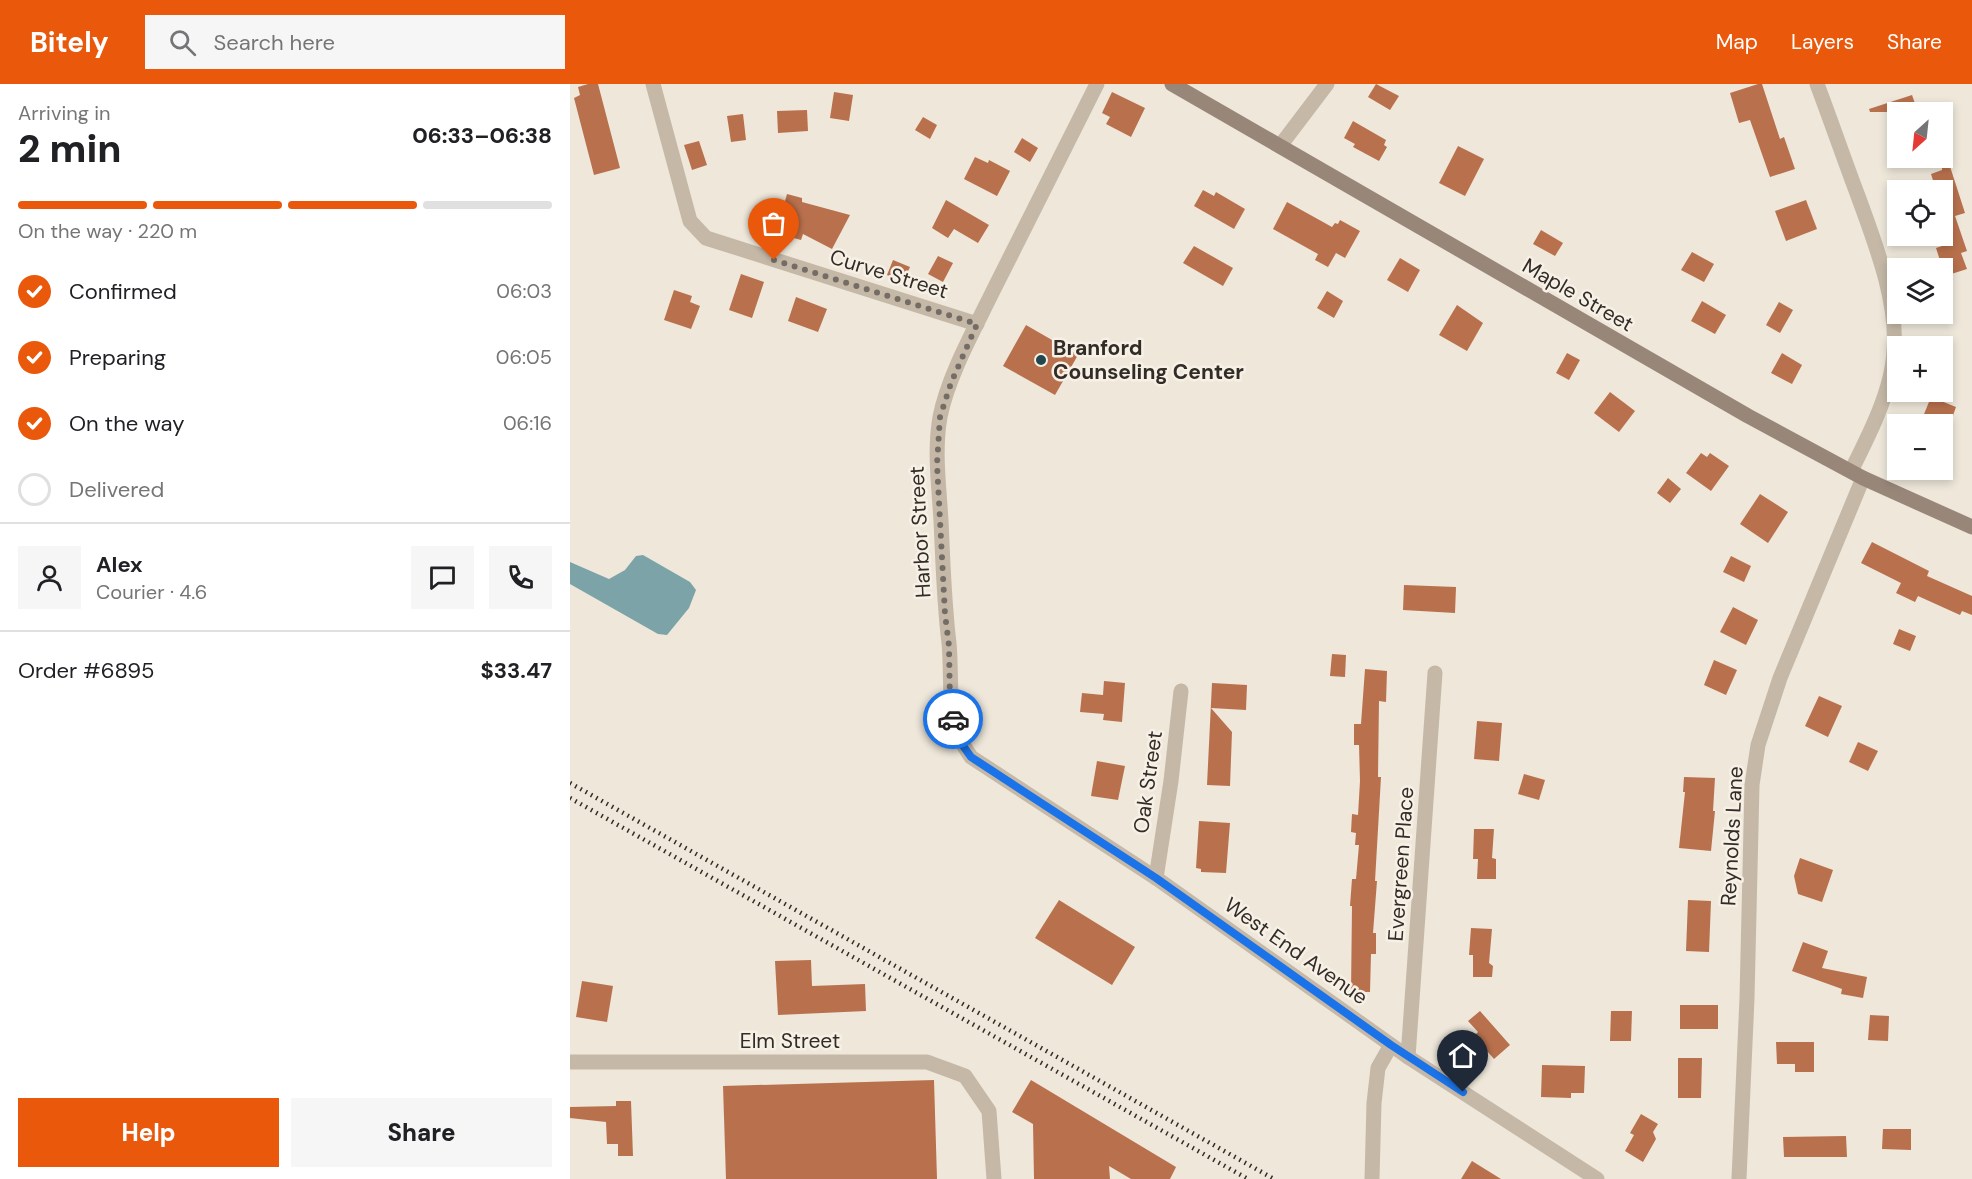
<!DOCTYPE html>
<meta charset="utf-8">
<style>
body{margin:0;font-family:"DM Sans",sans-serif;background:#f6f6f6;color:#202124;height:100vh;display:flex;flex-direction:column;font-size:22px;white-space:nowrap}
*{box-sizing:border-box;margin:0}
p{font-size:20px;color:#757577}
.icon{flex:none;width:33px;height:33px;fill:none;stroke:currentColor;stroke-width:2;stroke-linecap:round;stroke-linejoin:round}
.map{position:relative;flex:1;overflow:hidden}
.side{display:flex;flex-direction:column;background:#fff;width:570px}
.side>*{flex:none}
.needle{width:39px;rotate:207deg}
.tools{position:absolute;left:1317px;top:18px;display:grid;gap:12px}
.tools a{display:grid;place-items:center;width:66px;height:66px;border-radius:0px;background:#fff;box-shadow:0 3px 9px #0003;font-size:30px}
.pin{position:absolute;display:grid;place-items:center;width:51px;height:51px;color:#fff;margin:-62px -26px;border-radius:50% 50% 50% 0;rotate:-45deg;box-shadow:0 0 6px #0007}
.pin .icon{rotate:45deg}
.courier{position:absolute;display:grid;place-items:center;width:60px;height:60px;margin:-30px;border:4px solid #1a73e8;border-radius:50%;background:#fff;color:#222;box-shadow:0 2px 8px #0007}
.head em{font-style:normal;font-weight:800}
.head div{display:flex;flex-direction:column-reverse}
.head{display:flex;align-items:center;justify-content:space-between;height:102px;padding:0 18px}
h1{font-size:39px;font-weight:800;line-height:45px}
.bar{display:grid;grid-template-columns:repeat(4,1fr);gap:9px 6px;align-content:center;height:72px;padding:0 18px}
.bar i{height:8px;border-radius:4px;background:#e0e0e0}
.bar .selected{background:#ea580c}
.bar p{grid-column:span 4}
.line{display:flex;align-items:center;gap:15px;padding:0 18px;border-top:2px solid #e0e0e0}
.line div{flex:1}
.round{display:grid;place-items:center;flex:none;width:63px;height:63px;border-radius:0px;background:#f6f6f6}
ol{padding:0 18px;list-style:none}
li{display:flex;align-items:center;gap:18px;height:66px}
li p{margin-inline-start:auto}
li .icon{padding:6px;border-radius:50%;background:#ea580c;color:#fff;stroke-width:4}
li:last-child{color:#757577}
li i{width:33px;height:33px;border:3px solid #e0e0e0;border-radius:50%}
.cta{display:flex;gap:12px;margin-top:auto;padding:12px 18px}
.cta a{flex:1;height:69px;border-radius:0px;background:#ea580c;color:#fff;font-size:24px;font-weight:800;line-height:69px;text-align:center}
.cta a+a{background:#f6f6f6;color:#202124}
header{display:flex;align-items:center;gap:36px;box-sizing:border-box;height:84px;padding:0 30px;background:#ea580c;color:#fff}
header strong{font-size:28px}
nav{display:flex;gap:33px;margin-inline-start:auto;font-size:21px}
.search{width:420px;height:54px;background:#f6f6f6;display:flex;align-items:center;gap:15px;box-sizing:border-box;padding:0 21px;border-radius:0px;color:#757577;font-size:22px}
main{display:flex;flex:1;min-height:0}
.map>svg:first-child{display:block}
</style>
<header>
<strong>Bitely</strong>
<div class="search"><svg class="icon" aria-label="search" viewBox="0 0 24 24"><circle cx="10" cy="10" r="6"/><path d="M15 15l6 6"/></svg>Search here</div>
<nav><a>Map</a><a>Layers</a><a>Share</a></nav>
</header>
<main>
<section class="side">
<div class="head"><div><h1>2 min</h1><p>Arriving in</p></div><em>06:33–06:38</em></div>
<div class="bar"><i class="selected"></i><i class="selected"></i><i class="selected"></i><i></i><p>On the way · 220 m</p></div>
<ol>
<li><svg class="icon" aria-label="check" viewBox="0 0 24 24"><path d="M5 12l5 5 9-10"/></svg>Confirmed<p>06:03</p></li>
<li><svg class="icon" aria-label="check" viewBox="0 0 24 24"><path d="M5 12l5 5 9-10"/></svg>Preparing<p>06:05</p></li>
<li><svg class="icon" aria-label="check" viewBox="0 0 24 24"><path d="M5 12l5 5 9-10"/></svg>On the way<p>06:16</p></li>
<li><i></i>Delivered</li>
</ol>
<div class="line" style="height:108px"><a class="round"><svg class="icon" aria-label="person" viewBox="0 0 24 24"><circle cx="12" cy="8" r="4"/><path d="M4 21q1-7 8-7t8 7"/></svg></a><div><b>Alex</b><p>Courier · 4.6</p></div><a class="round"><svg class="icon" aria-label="chat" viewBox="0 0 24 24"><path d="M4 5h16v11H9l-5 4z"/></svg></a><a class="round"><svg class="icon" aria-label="phone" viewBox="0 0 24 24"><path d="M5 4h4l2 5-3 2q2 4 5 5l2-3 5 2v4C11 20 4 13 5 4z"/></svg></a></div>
<div class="line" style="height:78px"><div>Order #6895</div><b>$33.47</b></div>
<div class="cta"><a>Help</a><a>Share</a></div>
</section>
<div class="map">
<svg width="1402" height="1095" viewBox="0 0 1402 1095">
<rect width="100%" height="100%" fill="#eee7da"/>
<polygon fill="#7ca3a8" points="73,471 120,498 126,506 119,524 97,551 88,550 0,500 0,478 39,495 55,486 66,472"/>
<g fill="#b9714d">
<polygon points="18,0 28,0 50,84 24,91 4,14 10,11 8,3"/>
<polygon points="806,0 829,12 820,26 798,13"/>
<polygon points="1188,0 1192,0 1210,55 1214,53 1225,85 1200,93 1180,36 1169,39 1160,9"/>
<polygon points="264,8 283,11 279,37 260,34"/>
<polygon points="542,8 575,24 561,53 536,40 540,33 532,29"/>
<polygon points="1342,11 1348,28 1300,28 1299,25"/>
<polygon points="237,26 238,47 208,49 207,27"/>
<polygon points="173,30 176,56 161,58 157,32"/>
<polygon points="353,33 367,41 360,55 345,46"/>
<polygon points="783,37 816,56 814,61 817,63 809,77 783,63 785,60 774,54"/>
<polygon points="452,54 468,64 460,78 444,68"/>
<polygon points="129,57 137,81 122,86 114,61"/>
<polygon points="888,62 914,75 895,112 869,99"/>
<polygon points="1372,70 1376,70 1395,129 1385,132 1397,167 1391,169 1397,185 1375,192 1366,164 1372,162 1372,106 1366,106 1361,90 1372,86"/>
<polygon points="405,73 418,79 419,76 440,87 427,112 394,95"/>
<polygon points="633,106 644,112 646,108 675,125 664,145 624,122"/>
<polygon points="217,110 232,114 232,118 280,131 262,165 233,150 231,156 213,151 214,144 208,142"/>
<polygon points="376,116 419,141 408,159 384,145 378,154 362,144"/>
<polygon points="1236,116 1247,145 1216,157 1205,127"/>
<polygon points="717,118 762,143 765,139 768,140 770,136 790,147 775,174 766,169 758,183 745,176 748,170 703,145"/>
<polygon points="971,146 993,159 985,172 963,160"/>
<polygon points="624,162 663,184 653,202 613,179"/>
<polygon points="1122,168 1144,180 1134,198 1111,186"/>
<polygon points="368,172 383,179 373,198 358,190"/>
<polygon points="830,174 850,186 838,208 817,196"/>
<polygon points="323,176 340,183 333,198 317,191"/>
<polygon points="171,190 194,198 182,234 159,226"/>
<polygon points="104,206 122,212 120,218 130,222 121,245 94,236"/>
<polygon points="757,207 773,217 764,234 747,224"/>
<polygon points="226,213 257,225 248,248 218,237"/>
<polygon points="1132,217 1156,231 1145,250 1121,237"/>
<polygon points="1209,218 1223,226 1210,249 1196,241"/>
<polygon points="887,221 913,239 897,267 869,251"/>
<polygon points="456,241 508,271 485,311 433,282"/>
<polygon points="997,269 1010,276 999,296 986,289"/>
<polygon points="1212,269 1232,281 1222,300 1201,289"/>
<polygon points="1040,308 1065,327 1049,348 1024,329"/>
<polygon points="1361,313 1386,323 1380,340 1350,340"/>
<polygon points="1131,369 1137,373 1140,369 1159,382 1141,407 1116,389"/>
<polygon points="1098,394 1111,405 1100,419 1087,409"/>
<polygon points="1190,410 1218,428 1198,459 1170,440"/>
<polygon points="1302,458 1359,487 1357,492 1402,512 1402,531 1392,527 1390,531 1348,512 1345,518 1326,509 1331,499 1291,479"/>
<polygon points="1161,472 1181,482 1174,498 1153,488"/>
<polygon points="834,501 886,503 885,529 833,526"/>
<polygon points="1163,523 1188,536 1176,561 1150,548"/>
<polygon points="1329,545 1346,552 1340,567 1323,560"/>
<polygon points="762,570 776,571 775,593 760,592"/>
<polygon points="1144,576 1167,586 1156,611 1134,601"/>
<polygon points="795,585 817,587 816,618 809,617 808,693 811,693 805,797 807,797 803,849 806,849 806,870 801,870 800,908 781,908 782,822 780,822 782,795 786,795 789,761 785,761 786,749 781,748 782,730 788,731 790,697 789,661 784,661 784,640 791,640"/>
<polygon points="534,597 555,599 552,638 533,636 534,630 510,628 512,609 533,611"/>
<polygon points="642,599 677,601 676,626 641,624 662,648 660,702 637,701"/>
<polygon points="1249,612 1272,622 1258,653 1235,642"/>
<polygon points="907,637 932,639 929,677 904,675"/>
<polygon points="1288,658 1308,667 1298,687 1279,678"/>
<polygon points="527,677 555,682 548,716 521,712"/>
<polygon points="954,690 975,696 969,716 948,710"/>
<polygon points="1114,693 1145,694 1143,727 1145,727 1141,767 1109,764 1115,708 1113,708"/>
<polygon points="629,737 660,739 656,789 631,788 631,785 626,784"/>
<polygon points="904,745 924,745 922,774 926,775 926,795 907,795 908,775 903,775"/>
<polygon points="1230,774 1263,786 1252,818 1228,810 1224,792"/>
<polygon points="489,816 565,863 542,901 465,854"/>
<polygon points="1118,816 1141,817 1139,868 1116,867"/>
<polygon points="901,844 922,845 919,879 923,882 922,893 903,893 903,871 899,871"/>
<polygon points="1233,858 1258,867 1252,884 1297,893 1293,914 1271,910 1272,905 1222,887"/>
<polygon points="241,876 242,902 295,900 296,927 208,931 205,877"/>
<polygon points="12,897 43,902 37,938 6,933"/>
<rect x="1110" y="921" width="38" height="24"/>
<polygon points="910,927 940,961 924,975 904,952 908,948 898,937"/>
<polygon points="1041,927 1062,927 1061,957 1040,957"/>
<polygon points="1300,931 1319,932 1318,957 1298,956"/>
<polygon points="1206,958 1244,958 1244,988 1225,988 1225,980 1207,980"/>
<polygon points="1108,974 1132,974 1131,1014 1108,1014"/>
<polygon points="972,981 1015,982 1014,1009 1001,1009 1001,1014 971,1013"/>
<polygon points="364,996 367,1095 156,1095 153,1002"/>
<polygon points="461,996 606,1083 600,1095 561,1095 539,1082 540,1095 464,1095 463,1040 442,1028"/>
<polygon points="46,1017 61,1017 63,1072 48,1072 48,1060 37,1060 36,1038 0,1034 0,1023 46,1022"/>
<polygon points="1071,1030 1088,1040 1083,1048 1086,1055 1073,1078 1055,1067 1064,1051 1060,1049"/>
<polygon points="1313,1045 1341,1045 1341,1066 1312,1065"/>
<polygon points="1276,1052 1277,1073 1214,1073 1213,1053"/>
<polygon points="902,1077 931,1095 891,1095"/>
</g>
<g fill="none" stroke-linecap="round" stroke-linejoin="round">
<g stroke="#c5b8a7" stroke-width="15">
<polyline points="83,0 120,137 136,154 407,240"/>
<path d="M527,0C492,69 457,138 423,207C405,244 378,292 370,333C364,367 369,402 371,437C373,478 374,519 379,559C383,601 374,636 401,673L586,794L838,973L1027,1095"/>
<path d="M1247,0C1261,37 1274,75 1288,112C1305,159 1328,217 1324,267C1322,307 1298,353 1281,387"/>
<polyline points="710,62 757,0"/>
<polyline points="586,794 601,697 611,607"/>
<polyline points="838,973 865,589"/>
<polyline points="0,978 357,978 395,992 419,1027 424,1095"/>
<polyline points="802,1095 804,1019 808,984 821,961"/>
<polyline points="1169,1095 1177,914 1182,701 1188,661 1210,594 1293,394"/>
</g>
<polyline stroke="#988779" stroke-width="15" points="602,0 1178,332 1293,394 1402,443"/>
<g stroke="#322c27" stroke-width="4.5" stroke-dasharray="1.5 4.5" stroke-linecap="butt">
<polyline points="0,699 704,1095"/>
<polyline points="0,714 678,1095"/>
</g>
</g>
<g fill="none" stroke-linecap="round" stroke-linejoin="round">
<polyline stroke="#746d66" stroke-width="6" stroke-dasharray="0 10.8" points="204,176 407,240 381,299 370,333 367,380 375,530 379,562 380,620 383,635"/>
<polyline stroke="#1a73e8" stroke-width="8" points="383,635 391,659 401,673 586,794 821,961 893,1008"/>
</g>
<circle fill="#21484f" stroke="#f7f0e6" stroke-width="2" cx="471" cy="276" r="6"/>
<g text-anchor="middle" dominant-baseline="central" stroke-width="5" stroke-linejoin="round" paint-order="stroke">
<g font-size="21" fill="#322c27" stroke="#f7f0e6">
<text transform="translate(319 190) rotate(17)">Curve Street</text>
<text transform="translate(1008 211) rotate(30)">Maple Street</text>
<text transform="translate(350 448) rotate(-93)">Harbor Street</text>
<text transform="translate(578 698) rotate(-82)">Oak Street</text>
<text transform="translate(1162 752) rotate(-87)">Reynolds Lane</text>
<text transform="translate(831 780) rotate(-86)">Evergreen Place</text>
<text transform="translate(726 867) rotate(35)">West End Avenue</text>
<text x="220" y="957">Elm Street</text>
</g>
<g font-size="21" font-weight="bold" fill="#322c27" stroke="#f7f0e6" text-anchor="start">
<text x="483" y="264">Branford<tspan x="483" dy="24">Counseling Center</tspan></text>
</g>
</g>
</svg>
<div class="tools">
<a><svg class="needle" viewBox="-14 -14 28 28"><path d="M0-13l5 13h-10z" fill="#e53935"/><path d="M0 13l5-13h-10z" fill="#757577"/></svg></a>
<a><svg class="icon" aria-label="locate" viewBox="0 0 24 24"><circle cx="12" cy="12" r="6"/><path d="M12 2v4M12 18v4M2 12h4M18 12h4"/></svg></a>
<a><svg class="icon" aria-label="layers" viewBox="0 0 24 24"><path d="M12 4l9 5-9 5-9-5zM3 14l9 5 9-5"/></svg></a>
<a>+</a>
<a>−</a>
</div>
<div class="pin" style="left:204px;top:176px;background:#ea580c"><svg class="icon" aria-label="bag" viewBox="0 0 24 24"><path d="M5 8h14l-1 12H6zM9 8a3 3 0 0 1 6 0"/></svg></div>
<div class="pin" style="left:893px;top:1008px;background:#1f2937"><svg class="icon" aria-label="home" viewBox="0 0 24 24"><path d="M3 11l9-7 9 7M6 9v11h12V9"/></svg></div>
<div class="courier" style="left:383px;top:635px"><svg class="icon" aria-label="car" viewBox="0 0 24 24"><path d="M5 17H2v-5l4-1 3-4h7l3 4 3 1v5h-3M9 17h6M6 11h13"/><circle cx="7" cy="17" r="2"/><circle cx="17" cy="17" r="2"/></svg></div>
</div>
</main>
